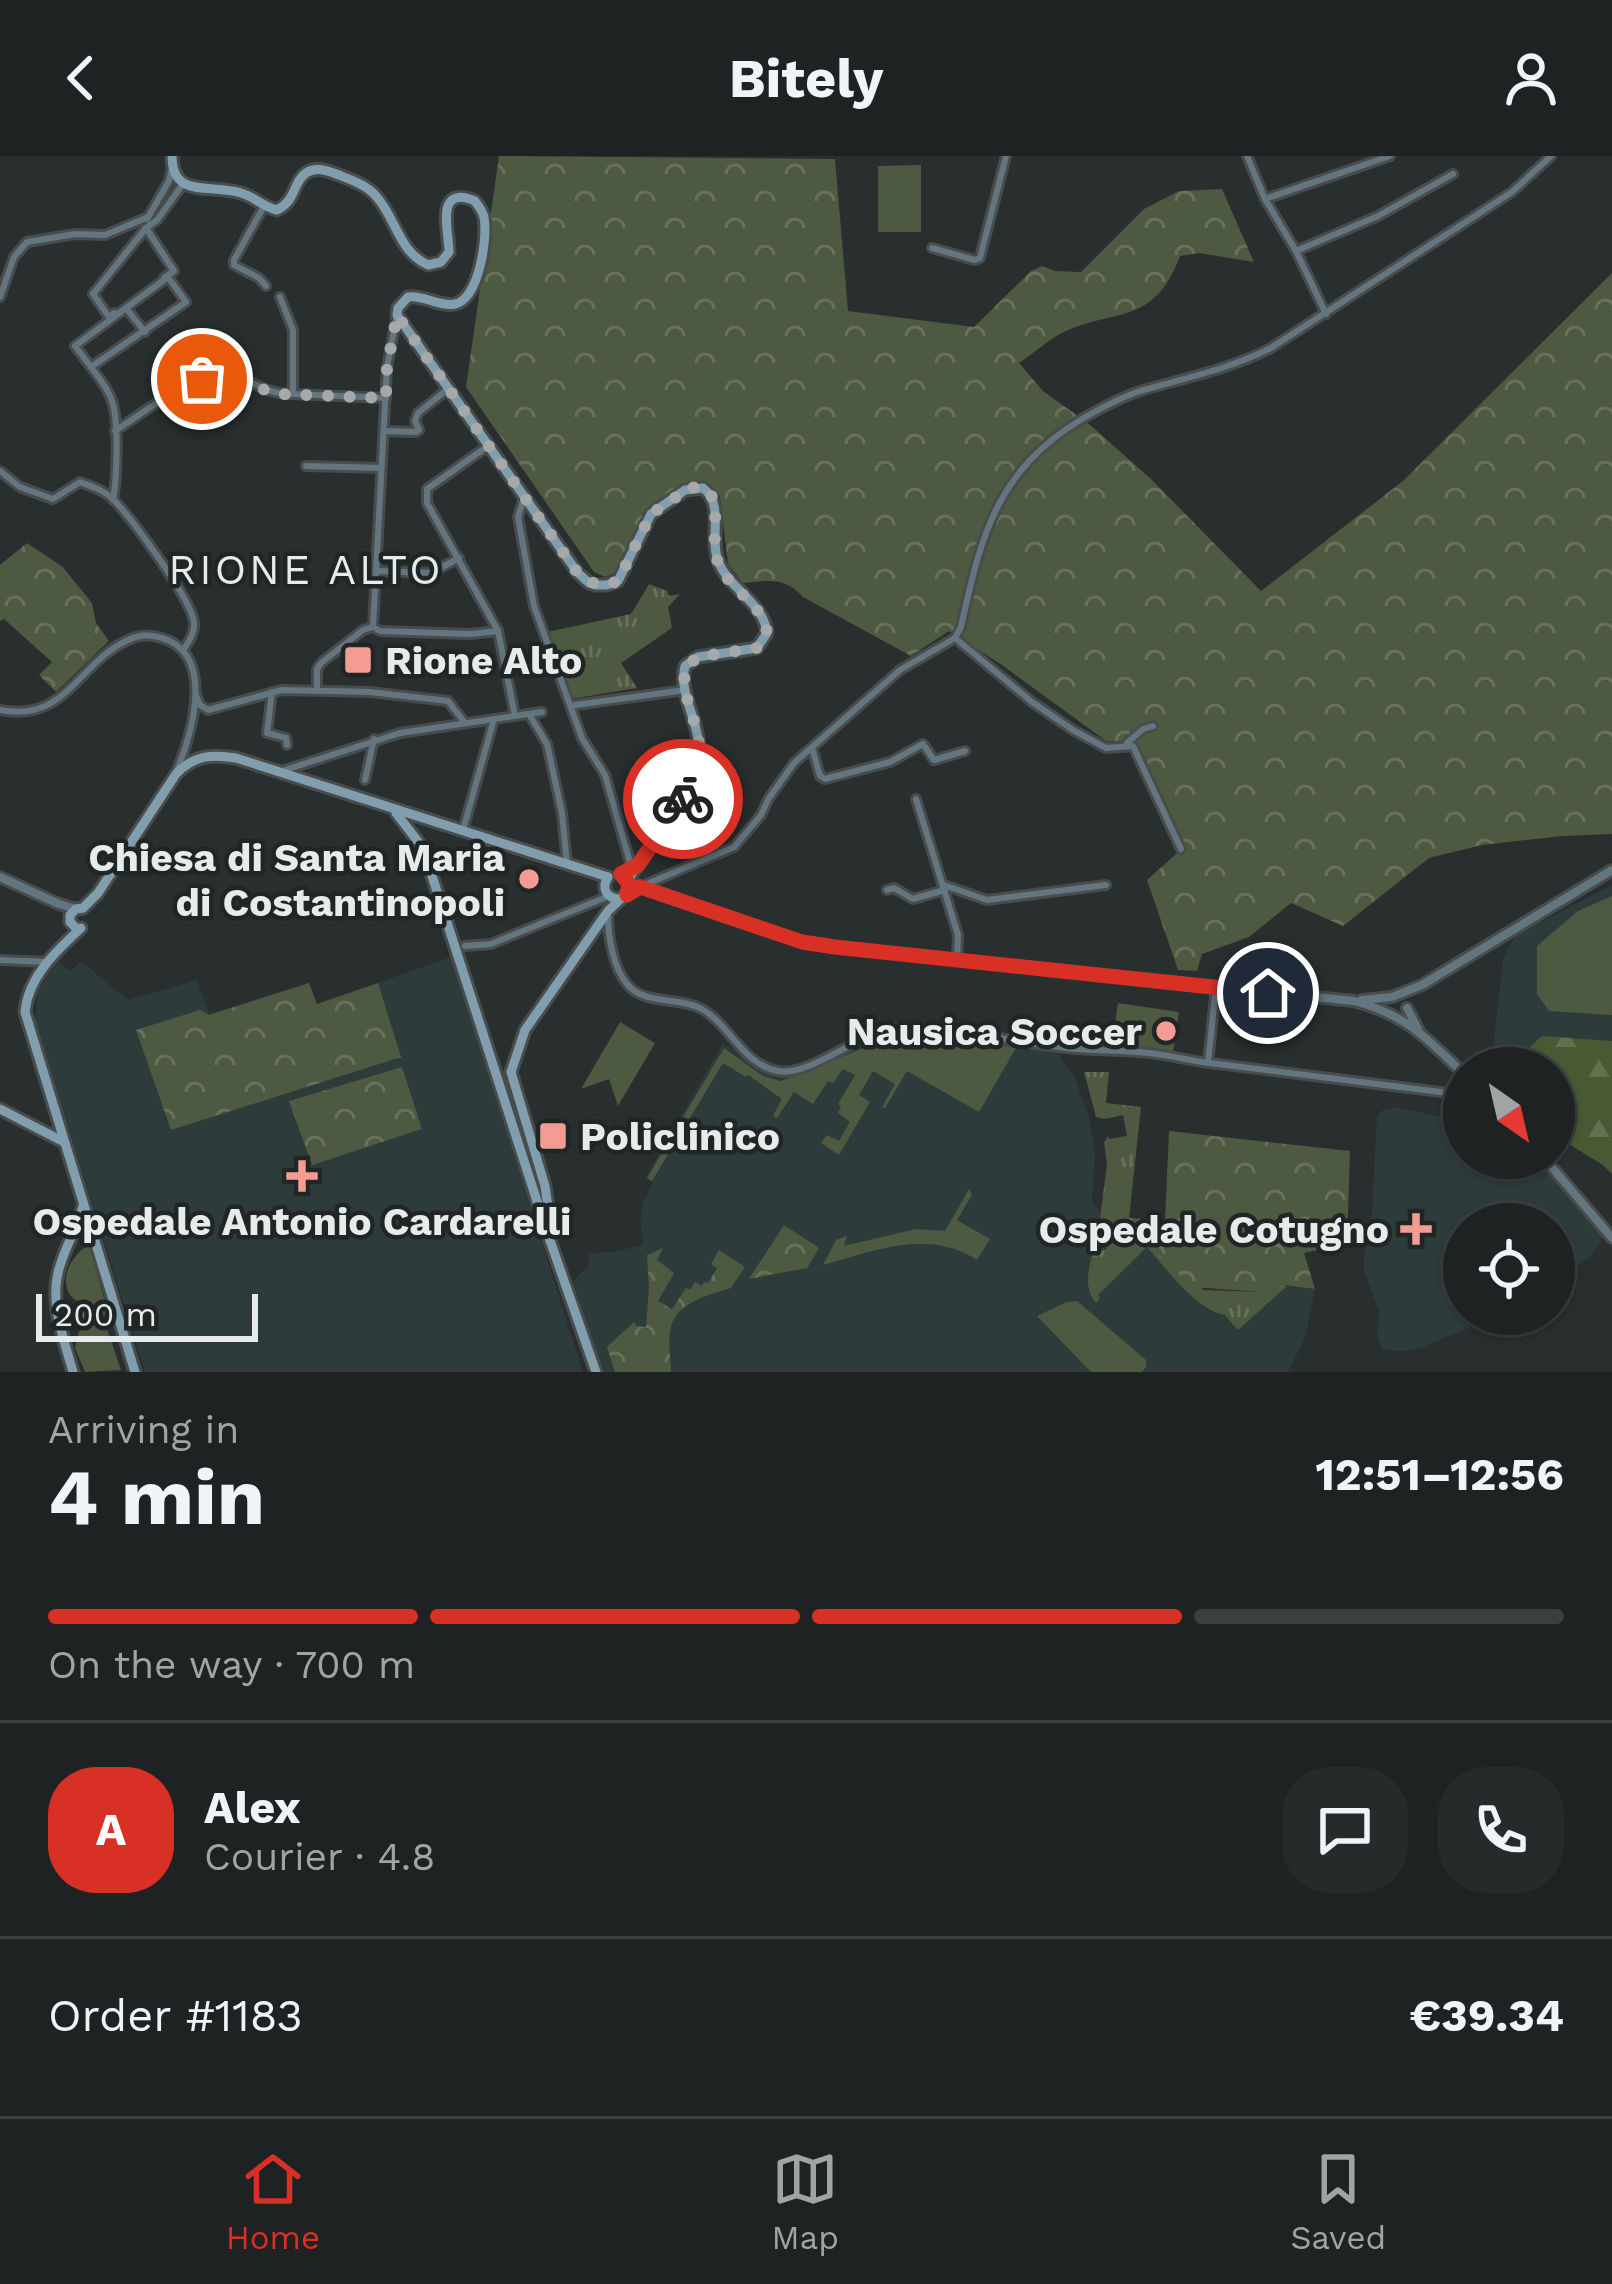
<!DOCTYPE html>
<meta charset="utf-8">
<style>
body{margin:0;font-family:"Work Sans",sans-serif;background:#272a2a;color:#f1f3f6;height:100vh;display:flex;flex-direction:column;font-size:45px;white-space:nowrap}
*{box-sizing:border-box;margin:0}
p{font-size:39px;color:#a1a4a5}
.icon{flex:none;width:66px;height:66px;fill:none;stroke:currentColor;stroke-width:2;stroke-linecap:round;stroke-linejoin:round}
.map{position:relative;height:1216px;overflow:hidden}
.side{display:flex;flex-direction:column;background:#1f2222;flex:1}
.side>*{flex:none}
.needle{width:78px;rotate:146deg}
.controls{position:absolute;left:1443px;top:891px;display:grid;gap:24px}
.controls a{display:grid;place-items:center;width:132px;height:132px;border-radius:50%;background:#1f2222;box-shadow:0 3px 9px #0004,0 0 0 3px #3c3f40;font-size:60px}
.scale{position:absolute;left:36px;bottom:30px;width:222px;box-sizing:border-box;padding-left:12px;border:6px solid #e8ebeb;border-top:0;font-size:33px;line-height:42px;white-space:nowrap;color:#e8ebeb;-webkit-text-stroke:9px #202525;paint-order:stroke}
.pin{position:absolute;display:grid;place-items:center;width:102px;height:102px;color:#fff;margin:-51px;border:6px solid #fff;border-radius:50%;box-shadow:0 3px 12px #0007}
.courier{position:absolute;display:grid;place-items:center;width:120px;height:120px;margin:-60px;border:9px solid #d93025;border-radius:50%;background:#fff;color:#222;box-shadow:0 3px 15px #0007}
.summary em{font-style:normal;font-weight:700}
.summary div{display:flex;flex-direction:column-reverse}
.summary{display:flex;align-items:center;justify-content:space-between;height:204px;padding:0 48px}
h1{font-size:78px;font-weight:700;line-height:90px}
.bar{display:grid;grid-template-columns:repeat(4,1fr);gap:18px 12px;align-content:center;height:144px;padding:0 48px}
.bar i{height:15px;border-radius:9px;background:#3c3f40}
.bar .selected{background:#d93025}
.bar p{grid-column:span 4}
.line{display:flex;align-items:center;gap:30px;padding:0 48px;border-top:3px solid #3c3f40}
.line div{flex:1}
.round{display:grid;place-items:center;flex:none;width:126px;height:126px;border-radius:48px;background:#272a2a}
header{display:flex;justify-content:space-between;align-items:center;height:156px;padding:0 48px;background:#1f2222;font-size:54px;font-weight:700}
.tab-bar{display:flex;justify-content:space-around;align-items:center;height:168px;border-top:3px solid #3c3f40;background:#1f2222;font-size:33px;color:#a1a4a5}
.tab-bar a{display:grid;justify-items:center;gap:6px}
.tab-bar .selected{color:#d93025}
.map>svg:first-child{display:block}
</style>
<header><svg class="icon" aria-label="back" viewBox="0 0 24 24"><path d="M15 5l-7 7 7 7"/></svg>Bitely<svg class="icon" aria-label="person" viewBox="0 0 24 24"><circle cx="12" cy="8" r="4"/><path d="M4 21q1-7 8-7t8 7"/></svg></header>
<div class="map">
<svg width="1612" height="1216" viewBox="0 0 1612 1216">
<defs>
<pattern id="grass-tufts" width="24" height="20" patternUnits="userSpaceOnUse" patternTransform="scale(3)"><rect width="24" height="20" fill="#4d5940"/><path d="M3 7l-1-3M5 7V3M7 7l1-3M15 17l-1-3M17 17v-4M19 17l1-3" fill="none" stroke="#67715c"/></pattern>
<pattern id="forest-firs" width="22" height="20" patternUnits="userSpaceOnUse" patternTransform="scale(3)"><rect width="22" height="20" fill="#485934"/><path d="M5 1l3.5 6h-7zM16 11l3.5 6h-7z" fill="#627152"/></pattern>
<pattern id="park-crowns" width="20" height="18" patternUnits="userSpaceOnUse" patternTransform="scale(3)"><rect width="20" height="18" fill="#4d5940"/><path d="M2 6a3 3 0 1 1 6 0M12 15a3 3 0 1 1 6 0" fill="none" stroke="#67715c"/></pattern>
</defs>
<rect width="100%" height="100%" fill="#292e2e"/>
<g fill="#2e3b3b">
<polygon points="1612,729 1612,1018 1603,1009 1554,979 1554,912 1491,912 1503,802 1516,779"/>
<polygon points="451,801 583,1216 145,1216 35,865 38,835 51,815 59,805 70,815 81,805 128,844 197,824 209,858 309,827 317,848"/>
<polygon points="901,875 948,877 1058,898 1074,920 1089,961 1095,998 1092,1046 1121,1079 1155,1095 1203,1134 1259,1136 1284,1129 1315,1133 1305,1182 1288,1216 602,1216 573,1125 589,1110 589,1097 612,1096 643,1089 640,1066 643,1047 653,1027 645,1022 723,887 775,919 787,919"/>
<polygon points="1396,951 1464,966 1464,1002 1536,1002 1601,1076 1602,1084 1589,1102 1577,1109 1554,1132 1554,1068 1464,1068 1464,1158 1510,1158 1484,1165 1423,1191 1402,1195 1382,1193 1377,1179 1379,1155 1364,1114 1364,1099 1372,1058 1377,960 1383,954"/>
</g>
<g fill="url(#grass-tufts)">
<polygon points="649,428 667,435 669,440 680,438 668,451 672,472 621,507 637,532 571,543 547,476 631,458"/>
<path d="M1084,916H1109L1106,947L1141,951L1129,1062L1165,1065L1203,1134L1259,1136L1284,1129L1286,1131L1238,1174L1225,1159C1197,1155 1166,1112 1147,1091L1098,1139L1100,1142L1096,1147C1083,1131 1089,1115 1092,1096L1106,1094L1112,1068L1100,1062L1107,1009L1104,986L1108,980L1109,983L1127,980L1123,959L1105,963L1096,961Z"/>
</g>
<polygon fill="url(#forest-firs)" points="1542,880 1612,885 1612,1018 1603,1009 1554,979 1554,912 1518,912 1524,896"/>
<g fill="url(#park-crowns)">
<path d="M499,0L835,3L848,155L974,171L1031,115L1042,110L1055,115L1081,116L1144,53L1179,35L1222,33L1254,106L1199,97L1180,100C1153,173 1113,150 1058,179C1045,187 1032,198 1019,207L1043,235L1089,268L1151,323L1261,435L1403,325L1612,117V678L1563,680L1482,689L1429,702L1343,770L1291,747L1249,781L1202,798L1197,815L1178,814L1147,724L1184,691L1136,586L1106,585L1002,509L949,475L911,500L803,441C784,420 769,425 743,427L728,408L720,341L706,326L689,327L648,354L617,417L605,421L594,416L466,231Z"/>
<polygon points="27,387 63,411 70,420 92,447 96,467 109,485 56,536 39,519 52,506 4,463 0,465 0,409"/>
<polygon points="309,827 317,848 378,827 401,901 171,974 136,874 200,854 209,859"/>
<polygon points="402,911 422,973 312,1009 289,945"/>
<polygon points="1169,975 1350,995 1347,1087 1304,1097 1315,1133 1284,1129 1260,1136 1192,1131 1155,1095 1165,1065"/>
<polygon points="784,1069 819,1092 807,1112 749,1123"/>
<path d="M663,1092L657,1104L674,1117L658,1145L672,1153L686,1132L690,1134L695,1126L702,1130L704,1126L708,1127L717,1112L711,1108L719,1094L745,1111L731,1132C708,1139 673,1147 670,1176C668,1188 671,1203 671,1216H615L607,1191L634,1166L636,1170L646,1171L649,1132L647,1099Z"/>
</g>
<g fill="#4d5940">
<polygon points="921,9 921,76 878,76 878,10"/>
<polygon points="1612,740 1612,859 1549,855 1537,838 1537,790 1578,755"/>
<polygon points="1118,847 1179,856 1173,896 1112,887"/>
<polygon points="620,866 655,887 618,950 609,923 581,933"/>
<polygon points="948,877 1016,892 979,956 907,915 885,952 882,951 895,928 873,915 859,939 870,946 839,999 821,987 827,979 839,985 850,966 838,957 841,950 838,948 855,919 843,913 833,927 828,925 813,948 794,936 777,962 773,960 782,943 748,919 746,921 723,907 652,1025 647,1022 724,892 763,920 781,925 899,878"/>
<path d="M969,1033L972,1039L957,1064L990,1083L977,1104C927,1072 876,1095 823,1109L836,1084L847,1080L844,1090L916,1073L945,1075Z"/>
<path d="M89,1089L106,1149C103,1149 89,1150 86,1149C54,1140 64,1103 89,1089Z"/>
<polygon points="1077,1145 1146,1204 1146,1211 1142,1216 1091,1216 1037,1160 1067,1146"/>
<polygon points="104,1164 121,1214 85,1216 75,1192 79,1175"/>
</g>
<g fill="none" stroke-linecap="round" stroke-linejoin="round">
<g stroke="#484c4c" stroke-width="12">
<g id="minor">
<polyline points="1247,0 1265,43 1296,95 1326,158"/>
<polyline points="1265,43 1390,0"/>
<polyline points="264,50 234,104 234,109 259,122 266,130"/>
<polyline points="147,63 169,25 172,12"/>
<polyline points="146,72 174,115 164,122"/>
<polyline points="932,92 975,104 980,102 1006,0"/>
<polyline points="1296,95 1378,60 1453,18"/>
<polyline points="0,141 14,101 27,86 75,78 105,79 148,61"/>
<polyline points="280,141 293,174 293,238 386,242"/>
<polyline points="126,152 75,190 91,211 186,146 168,121 126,152 145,176"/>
<polyline points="114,157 109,161 93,138 146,72 157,64 183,28"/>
<path d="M91,211C99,222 108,232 112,245C119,265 117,322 113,344"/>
<path d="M115,275C140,259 199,213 228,218C254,223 261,238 293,238"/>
<polyline points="385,275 416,276 419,274 415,265 418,257 448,233"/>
<polyline points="488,290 427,333 427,347 498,475 515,560"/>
<polyline points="306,310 381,312"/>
<path d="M0,315L20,331L53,343L80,326C93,331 104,334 114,344C131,362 193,445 194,467C195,477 189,485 184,493"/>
<polyline points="524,342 518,361 534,450 582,582 605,619 630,706"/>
<polyline points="377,415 431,417 459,402"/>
<polyline points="373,471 387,211 397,159"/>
<polyline points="955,482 1032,546 1073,574 1106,592 1133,590 1181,693"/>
<polyline points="317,534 317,513 321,507 363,474 373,471 380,475 470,478 498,475"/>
<polyline points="272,536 267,577 286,582 287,589"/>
<polyline points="197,541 200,549 208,554 282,534 370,536 448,545 465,567"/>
<polyline points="575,549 685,534"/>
<path d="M0,554C65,567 78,508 126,485C137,479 150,478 162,482C216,498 192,577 177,614"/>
<polyline points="529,558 547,588 562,657 567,708"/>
<polyline points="1127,587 1143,573 1153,570"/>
<polyline points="812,592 820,620 825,623 890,606 923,588 934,604 965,595"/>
<polyline points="282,615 400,577 542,556"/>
<polyline points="365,624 374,583"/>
<polyline points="916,643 958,779 957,802"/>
<polyline points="463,674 494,563"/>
<polyline points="944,729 987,744 1106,729"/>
<path d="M642,730L734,691L761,659L769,642L794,607L900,514L955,482L961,471C981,379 997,314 1082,263C1101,252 1119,242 1140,235C1185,222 1230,213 1271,192L1512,36L1551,0"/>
<polyline points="887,734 894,732 913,743 945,734"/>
<path d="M608,759C608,780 613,811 627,828C645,850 678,840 702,853C730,869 743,909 778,915C811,922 863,871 905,871C959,871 1013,887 1067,892C1094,895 1121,894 1149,897C1167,899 1184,903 1202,906C1289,917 1377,928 1464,939"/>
<polyline points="465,790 491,788 609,740"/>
<polyline points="0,804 48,806"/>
<polyline points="1208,906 1216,832"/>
<polyline points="59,1166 113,1152"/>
</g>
</g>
<g stroke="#484c4c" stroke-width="14">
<g id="tertiary">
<polyline points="0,721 59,748 76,753"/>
<path d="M629,726L802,786L835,791L1354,845C1407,859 1426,882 1464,918"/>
<polyline points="1362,844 1392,841 1422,829 1612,714"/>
<polyline points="1407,852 1418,873"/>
<polyline points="1544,1002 1612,1082"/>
</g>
</g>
<g stroke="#484c4c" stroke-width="15">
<g id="secondary">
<path d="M172,0C172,44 212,27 241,37C255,41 263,51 277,54C297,44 292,27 306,17C315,11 324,14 334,17C348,23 366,28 376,40C396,62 398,95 428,109L441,106L449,96C449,75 434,28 475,45C479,51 482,54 484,61C488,82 479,143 455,148C440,151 424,139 408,141L398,152L397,159L577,416L589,427L596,429H607L618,425L651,358L685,334L703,332C725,349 709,381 718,405C729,433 764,447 767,477L757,492L698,501L685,510C678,538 699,564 699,593C699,642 652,684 628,724"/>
<polyline points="396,657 423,692 546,1073 596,1216"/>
<path d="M608,721C601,732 606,742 619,743"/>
<path d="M83,752L98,737L176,618C194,599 212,598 236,602L608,721"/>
<polyline points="75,771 70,766 70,759 76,753 83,752"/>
<path d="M81,772C56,795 28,821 25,856L135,1216"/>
<polyline points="0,953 64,986"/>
<polyline points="552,1078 545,1030 511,916 525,874 608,755 629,735 629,726 621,718"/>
<path d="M73,1216C64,1183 49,1147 59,1113C65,1091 77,1072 83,1050"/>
</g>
</g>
<use href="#minor" stroke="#637680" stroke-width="6"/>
<use href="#tertiary" stroke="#637680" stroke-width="8"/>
<use href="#secondary" stroke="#809eae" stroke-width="9"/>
</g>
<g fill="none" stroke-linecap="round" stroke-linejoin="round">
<path stroke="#a5a9a9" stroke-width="12" stroke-dasharray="0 21.6" d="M202,223C236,212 247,231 278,238L386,242L387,211L397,159L577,416C590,428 601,432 618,425L651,358L691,331L709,335C723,358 707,387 721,413C734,436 764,450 767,477L757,492L698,501L686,510C678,539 701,567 699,596C697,612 689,629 683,643"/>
<polyline stroke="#d93025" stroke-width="15" points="683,643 638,709 621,718 629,728 627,739 640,731 802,786 835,791 1268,837"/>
</g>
<g fill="#f59c92" stroke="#202525" stroke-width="4.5">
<rect x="343" y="489" width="30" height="30" rx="6"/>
<circle cx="529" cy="723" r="12"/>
<circle cx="1166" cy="875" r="12"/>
<rect x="538" y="965" width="30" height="30" rx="6"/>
<path d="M296 1002h12v12h12v12h-12v12h-12v-12h-12v-12h12z"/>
<path d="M1410 1055h12v12h12v12h-12v12h-12v-12h-12v-12h12z"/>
</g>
<g text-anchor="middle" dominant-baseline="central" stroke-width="9" stroke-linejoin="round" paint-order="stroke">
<g font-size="39" font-weight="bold" fill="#e8ebeb" stroke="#202525" text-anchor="end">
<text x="385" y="504" text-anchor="start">Rione Alto</text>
<text x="505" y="701">Chiesa di Santa Maria<tspan x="505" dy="45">di Costantinopoli</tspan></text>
<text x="1142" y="875">Nausica Soccer</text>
<text x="580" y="980" text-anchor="start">Policlinico</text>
<text x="302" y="1065" text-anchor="middle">Ospedale Antonio Cardarelli</text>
<text x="1389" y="1073">Ospedale Cotugno</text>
</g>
<g font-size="42" letter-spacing="3" fill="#e8ebeb" stroke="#202525">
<text x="306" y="413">RIONE ALTO</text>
</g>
</g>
</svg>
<div class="controls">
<a><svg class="needle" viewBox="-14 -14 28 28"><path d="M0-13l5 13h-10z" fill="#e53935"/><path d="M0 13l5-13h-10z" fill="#a1a4a5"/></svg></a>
<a><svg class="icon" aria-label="locate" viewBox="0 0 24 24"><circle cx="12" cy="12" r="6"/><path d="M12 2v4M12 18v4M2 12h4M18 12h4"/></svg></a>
</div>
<div class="scale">200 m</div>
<div class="pin" style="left:202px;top:223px;background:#ea580c"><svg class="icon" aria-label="bag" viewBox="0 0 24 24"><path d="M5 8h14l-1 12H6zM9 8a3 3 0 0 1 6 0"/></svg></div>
<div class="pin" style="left:1268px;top:837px;background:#1f2937"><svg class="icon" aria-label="home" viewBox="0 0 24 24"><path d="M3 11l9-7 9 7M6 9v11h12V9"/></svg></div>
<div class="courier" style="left:683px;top:643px"><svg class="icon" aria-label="bike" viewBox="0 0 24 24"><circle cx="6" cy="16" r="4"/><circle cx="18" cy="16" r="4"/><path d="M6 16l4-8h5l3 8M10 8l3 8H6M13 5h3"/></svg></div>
</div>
<section class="side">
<div class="summary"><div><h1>4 min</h1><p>Arriving in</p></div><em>12:51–12:56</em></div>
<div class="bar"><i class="selected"></i><i class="selected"></i><i class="selected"></i><i></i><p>On the way · 700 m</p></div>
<div class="line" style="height:216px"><b class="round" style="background:#d93025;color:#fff">A</b><div><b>Alex</b><p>Courier · 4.8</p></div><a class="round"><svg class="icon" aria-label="chat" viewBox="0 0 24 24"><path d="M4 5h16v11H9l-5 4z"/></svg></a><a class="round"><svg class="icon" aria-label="phone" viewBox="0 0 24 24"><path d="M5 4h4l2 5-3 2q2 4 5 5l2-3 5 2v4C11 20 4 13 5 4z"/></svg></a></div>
<div class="line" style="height:156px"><div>Order #1183</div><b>€39.34</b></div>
</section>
<nav class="tab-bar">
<a class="selected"><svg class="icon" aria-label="home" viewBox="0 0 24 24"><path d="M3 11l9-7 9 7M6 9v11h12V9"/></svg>Home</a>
<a><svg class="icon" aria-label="map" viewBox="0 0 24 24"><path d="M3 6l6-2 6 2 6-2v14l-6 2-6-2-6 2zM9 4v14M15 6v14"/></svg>Map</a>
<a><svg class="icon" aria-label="saved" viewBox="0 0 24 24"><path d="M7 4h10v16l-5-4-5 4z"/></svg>Saved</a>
</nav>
